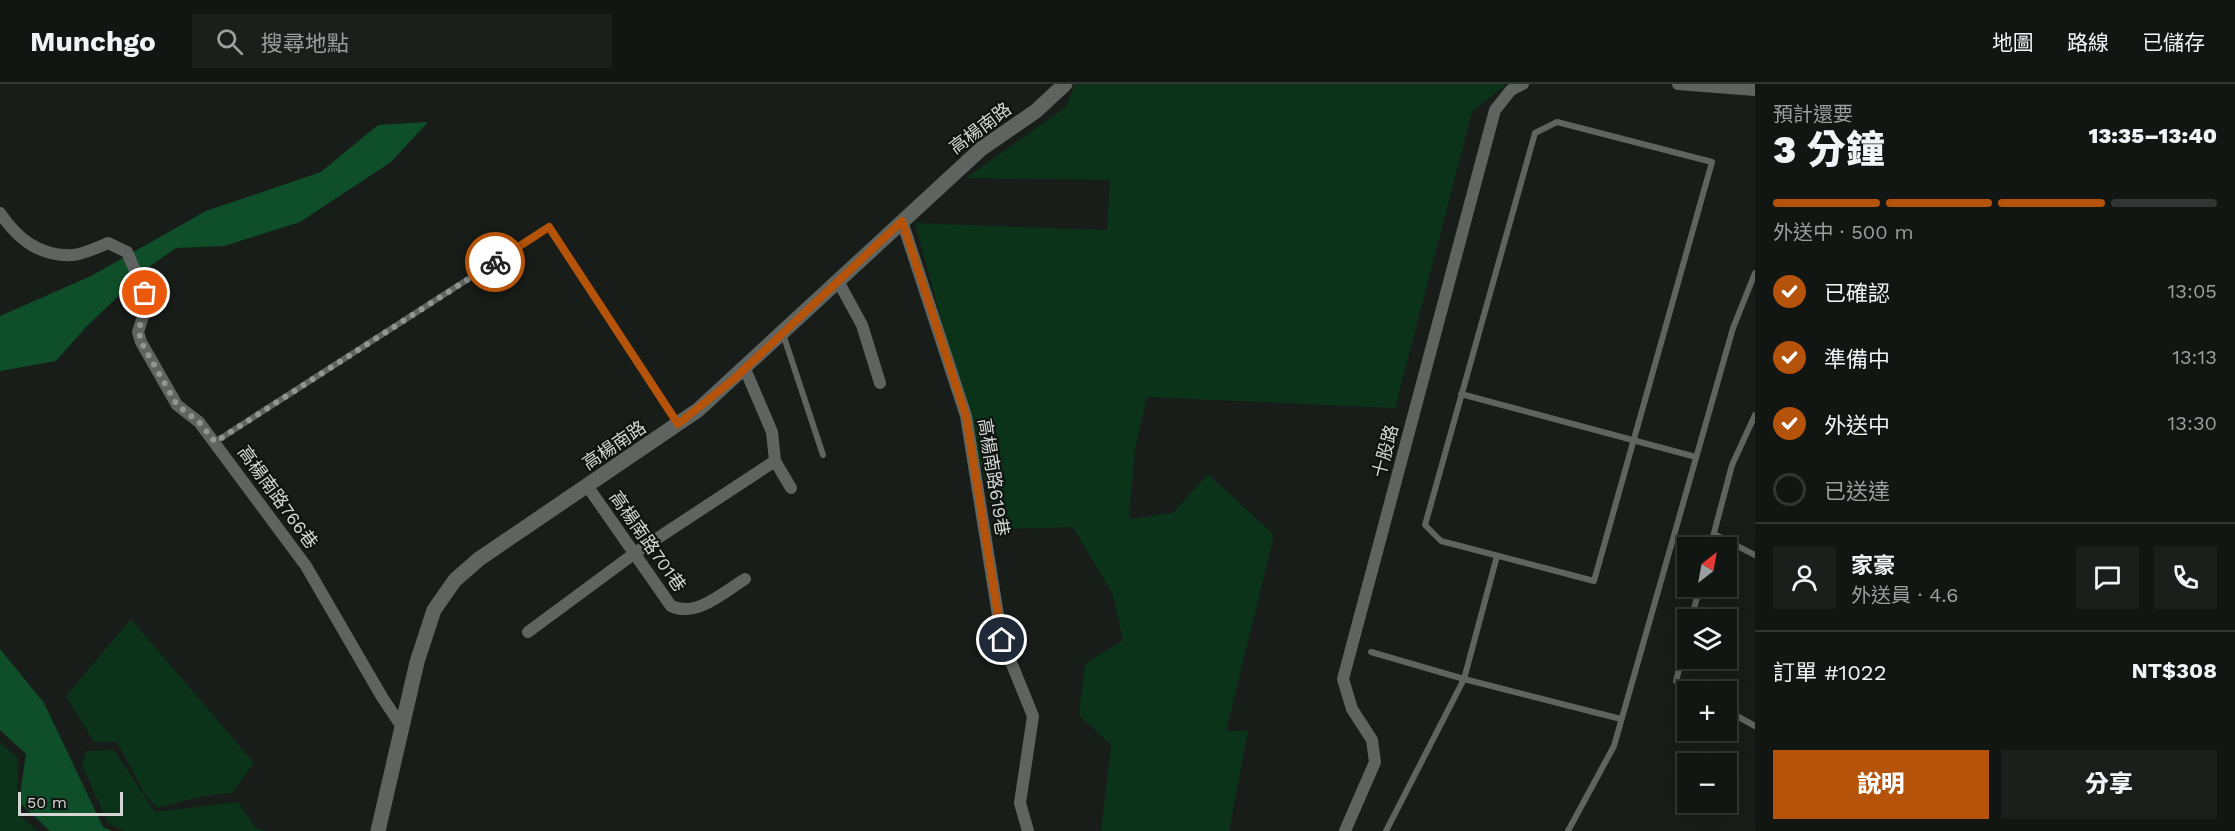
<!DOCTYPE html>
<html lang="zh-TW">
<meta charset="utf-8">
<style>
body{margin:0;font-family:"Work Sans","Noto Sans TC",sans-serif;background:#1b1f1c;color:#f1f3f6;height:100vh;display:flex;flex-direction:column;font-size:22px;white-space:nowrap}
*{box-sizing:border-box;margin:0}
p{font-size:20px;color:#9c9fa0}
.icon{flex:none;width:33px;height:33px;fill:none;stroke:currentColor;stroke-width:2;stroke-linecap:round;stroke-linejoin:round}
.map{position:relative;flex:1;overflow:hidden}
.side{display:flex;flex-direction:column;background:#121613;width:480px}
.side>*{flex:none}
.needle{width:39px;rotate:31deg}
.fabs{position:absolute;left:1677px;top:453px;display:grid;gap:12px}
.fabs a{display:grid;place-items:center;width:60px;height:60px;border-radius:0px;background:#121613;box-shadow:0 6px 24px #0002,0 0 0 2px #313533;font-size:30px}
.scale{position:absolute;left:18px;bottom:15px;width:105px;box-sizing:border-box;padding-left:6px;border:3px solid #d4d7d4;border-top:0;font-size:16px;line-height:21px;white-space:nowrap;color:#d4d7d4;-webkit-text-stroke:4px #0f1410;paint-order:stroke}
.pin{position:absolute;display:grid;place-items:center;width:51px;height:51px;color:#fff;margin:-26px;border:3px solid #fff;border-radius:50%;box-shadow:0 2px 6px #0007}
.courier{position:absolute;display:grid;place-items:center;width:60px;height:60px;margin:-30px;border:4px solid #b45309;border-radius:50%;background:#fff;color:#222;box-shadow:0 2px 8px #0007}
.overview em{font-style:normal;font-weight:800}
.overview div{display:flex;flex-direction:column-reverse}
.overview{display:flex;align-items:center;justify-content:space-between;height:102px;padding:0 18px}
h1{font-size:39px;font-weight:800;line-height:45px}
.bar{display:grid;grid-template-columns:repeat(4,1fr);gap:9px 6px;align-content:center;height:72px;padding:0 18px}
.bar i{height:8px;border-radius:4px;background:#313533}
.bar .selected{background:#b45309}
.bar p{grid-column:span 4}
.line{display:flex;align-items:center;gap:15px;padding:0 18px;border-top:2px solid #313533}
.line div{flex:1}
.round{display:grid;place-items:center;flex:none;width:63px;height:63px;border-radius:0px;background:#1b1f1c}
ol{padding:0 18px;list-style:none}
li{display:flex;align-items:center;gap:18px;height:66px}
li p{margin-inline-start:auto}
li .icon{padding:6px;border-radius:50%;background:#b45309;color:#fff;stroke-width:4}
li:last-child{color:#9c9fa0}
li i{width:33px;height:33px;border:3px solid #313533;border-radius:50%}
.primary-button{display:flex;gap:12px;margin-top:auto;padding:12px 18px}
.primary-button a{flex:1;height:69px;border-radius:0px;background:#b45309;color:#fff;font-size:24px;font-weight:800;line-height:69px;text-align:center}
.primary-button a+a{background:#1b1f1c;color:#f1f3f6}
header{display:flex;align-items:center;gap:36px;box-sizing:border-box;height:84px;padding:0 30px;background:#121613;border-bottom:2px solid #313533}
header strong{font-size:28px}
nav{display:flex;gap:33px;margin-inline-start:auto;font-size:21px}
.search{width:420px;height:54px;background:#1b1f1c;display:flex;align-items:center;gap:15px;box-sizing:border-box;padding:0 21px;border-radius:0px;color:#9c9fa0;font-size:22px}
main{display:flex;flex:1;min-height:0}
.map>svg:first-child{display:block}
</style>
<header>
<strong>Munchgo</strong>
<div class="search"><svg class="icon" aria-label="search" viewBox="0 0 24 24"><circle cx="10" cy="10" r="6"/><path d="M15 15l6 6"/></svg>搜尋地點</div>
<nav><a>地圖</a><a>路線</a><a>已儲存</a></nav>
</header>
<main>
<div class="map">
<svg width="1755" height="747" viewBox="0 0 1755 747">
<rect width="100%" height="100%" fill="#181d19"/>
<g fill="#0b331a">
<polygon points="1075,0 1506,0 1472,28 1395,324 1147,313 1135,365 1129,435 1173,429 1208,390 1274,451 1226,647 1248,647 1229,747 1101,747 1111,661 1079,631 1085,580 1123,556 1113,511 1073,443 998,445 915,139 1107,146 1110,96 966,94 1066,23"/>
<polygon points="131,535 254,679 232,709 198,713 157,724 145,710 117,658 94,658 66,612"/>
<polygon points="0,659 18,674 17,729 37,747 0,747"/>
<polygon points="114,666 155,728 238,718 256,744 266,747 124,747 108,739 82,681 86,667"/>
</g>
<g fill="#0e4f29">
<polygon points="428,38 391,78 300,138 224,162 176,164 149,183 86,243 56,277 0,287 0,232 91,192 206,127 321,88 378,41"/>
<polygon points="0,565 44,619 103,743 112,747 50,747 19,718 26,670 0,646"/>
</g>
<g fill="none" stroke-linecap="round" stroke-linejoin="round">
<g stroke="#5f6460" stroke-width="6">
<polygon points="1557,38 1712,78 1594,497 1441,457 1425,441 1535,49"/>
<polyline points="783,250 823,371"/>
<polyline points="1461,310 1696,373"/>
<polyline points="215,358 549,143 678,340"/>
<polyline points="1714,450 1755,471"/>
<polyline points="1710,464 1732,381 1755,331"/>
<polyline points="1691,536 1700,502"/>
<polyline points="1688,551 1676,597 1694,608"/>
<polyline points="1371,568 1464,595 1621,635"/>
<polyline points="1726,626 1755,642"/>
<polyline points="1386,747 1464,595 1497,472"/>
<polyline points="1568,747 1614,662 1733,244 1755,189"/>
</g>
<g stroke="#5f6460" stroke-width="12">
<polyline points="1678,0 1755,6"/>
<path d="M0,129C17,154 39,173 73,171C84,170 98,163 108,159L127,168L145,209L146,223L138,248L141,258L177,321L199,338L306,482L382,613L402,643"/>
<polyline points="902,137 966,332 1002,556 1033,632 1020,719 1028,747"/>
<polyline points="838,197 862,241 880,299"/>
<polyline points="745,285 772,348 775,377 791,404"/>
<path d="M588,403L671,522C696,534 724,508 745,495"/>
<polyline points="528,548 635,469 775,377"/>
<polyline points="1345,747 1375,678 1372,656 1352,625 1343,595 1495,26 1511,6 1523,0"/>
</g>
<polyline stroke="#5f6460" stroke-width="15" points="378,747 417,578 434,526 455,496 479,475 698,326 981,65 1036,27 1065,0"/>
</g>
<g fill="none" stroke-linecap="round" stroke-linejoin="round">
<path stroke="#929693" stroke-width="6" stroke-dasharray="0 10.8" d="M145,209C146,226 136,241 141,258L177,321L199,338L215,358L495,178"/>
<polyline stroke="#b45309" stroke-width="8" points="495,178 549,143 678,340 735,294 902,137 966,332 1002,556"/>
</g>
<g text-anchor="middle" dominant-baseline="central" stroke-width="4.5" stroke-linejoin="round" paint-order="stroke">
<g font-size="18" fill="#d4d7d4" stroke="#0f1410">
<text transform="translate(980 44) rotate(-37)">高楊南路</text>
<text transform="translate(614 361) rotate(-34)">高楊南路</text>
<text transform="translate(1385 367) rotate(-75)">十股路</text>
<text transform="translate(994 393) rotate(81)">高楊南路619巷</text>
<text transform="translate(278 413) rotate(54)">高楊南路766巷</text>
<text transform="translate(648 457) rotate(55)">高楊南路701巷</text>
</g>
</g>
</svg>
<div class="fabs">
<a><svg class="needle" viewBox="-14 -14 28 28"><path d="M0-13l5 13h-10z" fill="#e53935"/><path d="M0 13l5-13h-10z" fill="#9c9fa0"/></svg></a>
<a><svg class="icon" aria-label="layers" viewBox="0 0 24 24"><path d="M12 4l9 5-9 5-9-5zM3 14l9 5 9-5"/></svg></a>
<a>+</a>
<a>−</a>
</div>
<div class="scale">50 m</div>
<div class="pin" style="left:145px;top:209px;background:#ea580c"><svg class="icon" aria-label="bag" viewBox="0 0 24 24"><path d="M5 8h14l-1 12H6zM9 8a3 3 0 0 1 6 0"/></svg></div>
<div class="pin" style="left:1002px;top:556px;background:#1f2937"><svg class="icon" aria-label="home" viewBox="0 0 24 24"><path d="M3 11l9-7 9 7M6 9v11h12V9"/></svg></div>
<div class="courier" style="left:495px;top:178px"><svg class="icon" aria-label="bike" viewBox="0 0 24 24"><circle cx="6" cy="16" r="4"/><circle cx="18" cy="16" r="4"/><path d="M6 16l4-8h5l3 8M10 8l3 8H6M13 5h3"/></svg></div>
</div>
<section class="side">
<div class="overview"><div><h1>3 分鐘</h1><p>預計還要</p></div><em>13:35–13:40</em></div>
<div class="bar"><i class="selected"></i><i class="selected"></i><i class="selected"></i><i></i><p>外送中 · 500 m</p></div>
<ol>
<li><svg class="icon" aria-label="check" viewBox="0 0 24 24"><path d="M5 12l5 5 9-10"/></svg>已確認<p>13:05</p></li>
<li><svg class="icon" aria-label="check" viewBox="0 0 24 24"><path d="M5 12l5 5 9-10"/></svg>準備中<p>13:13</p></li>
<li><svg class="icon" aria-label="check" viewBox="0 0 24 24"><path d="M5 12l5 5 9-10"/></svg>外送中<p>13:30</p></li>
<li><i></i>已送達</li>
</ol>
<div class="line" style="height:108px"><a class="round"><svg class="icon" aria-label="person" viewBox="0 0 24 24"><circle cx="12" cy="8" r="4"/><path d="M4 21q1-7 8-7t8 7"/></svg></a><div><b>家豪</b><p>外送員 · 4.6</p></div><a class="round"><svg class="icon" aria-label="chat" viewBox="0 0 24 24"><path d="M4 5h16v11H9l-5 4z"/></svg></a><a class="round"><svg class="icon" aria-label="phone" viewBox="0 0 24 24"><path d="M5 4h4l2 5-3 2q2 4 5 5l2-3 5 2v4C11 20 4 13 5 4z"/></svg></a></div>
<div class="line" style="height:78px"><div>訂單 #1022</div><b>NT$308</b></div>
<div class="primary-button"><a>說明</a><a>分享</a></div>
</section>
</main>
